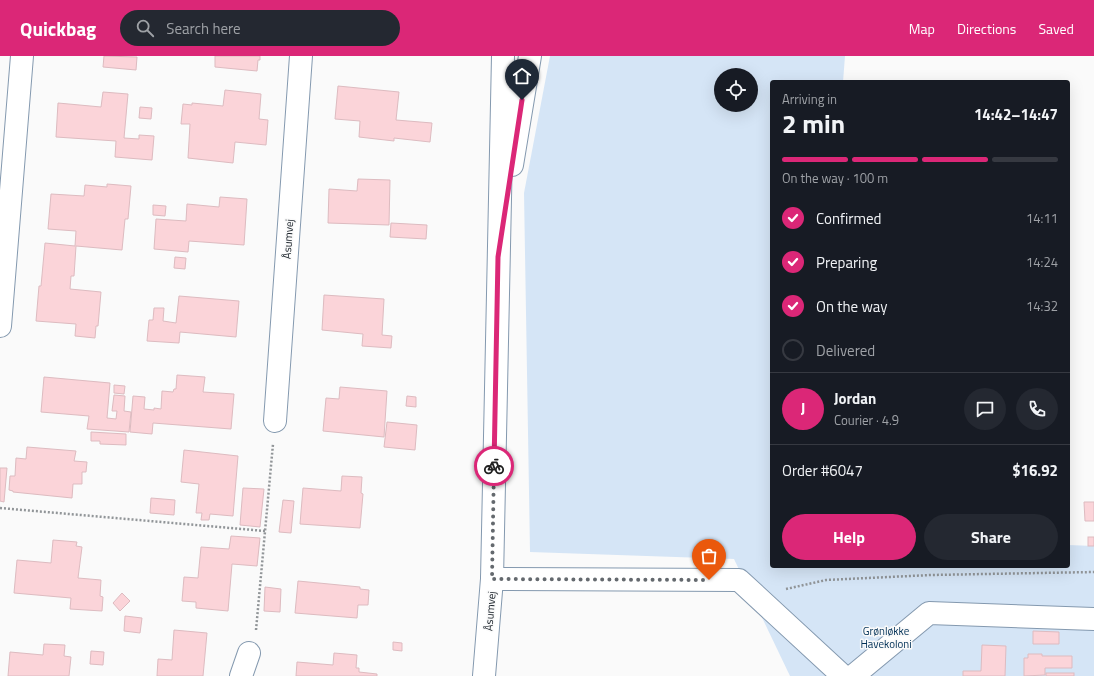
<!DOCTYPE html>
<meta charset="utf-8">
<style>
body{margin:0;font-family:"Titillium Web",sans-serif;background:#242831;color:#f1f3f6;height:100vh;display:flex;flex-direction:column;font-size:15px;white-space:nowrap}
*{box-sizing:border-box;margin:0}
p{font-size:13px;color:#9ea1a6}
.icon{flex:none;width:22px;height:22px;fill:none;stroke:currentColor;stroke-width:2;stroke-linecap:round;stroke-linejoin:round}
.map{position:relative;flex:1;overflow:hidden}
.details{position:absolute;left:770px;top:24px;width:300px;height:488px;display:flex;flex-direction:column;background:#171b24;border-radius:4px;box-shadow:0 4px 16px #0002}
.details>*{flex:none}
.tools{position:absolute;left:714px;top:12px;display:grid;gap:8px}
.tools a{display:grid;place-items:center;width:44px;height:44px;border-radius:50%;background:#171b24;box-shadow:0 4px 16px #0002;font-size:20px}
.pin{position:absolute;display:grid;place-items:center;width:34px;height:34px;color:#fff;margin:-41px -17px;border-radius:50% 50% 50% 0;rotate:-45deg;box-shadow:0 0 4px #0007}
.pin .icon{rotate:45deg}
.courier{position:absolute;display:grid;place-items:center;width:40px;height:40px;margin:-20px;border:3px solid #db2777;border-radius:50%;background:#fff;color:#222;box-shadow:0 1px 5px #0007}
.overview em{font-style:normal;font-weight:700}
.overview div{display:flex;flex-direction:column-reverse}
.overview{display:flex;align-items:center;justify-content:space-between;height:68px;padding:0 12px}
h1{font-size:26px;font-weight:700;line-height:30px}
.bar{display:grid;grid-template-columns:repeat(4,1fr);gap:6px 4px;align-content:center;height:48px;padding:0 12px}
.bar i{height:5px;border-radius:3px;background:#363941}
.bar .selected{background:#db2777}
.bar p{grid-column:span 4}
.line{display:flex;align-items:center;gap:10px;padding:0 12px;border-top:1px solid #363941}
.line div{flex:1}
.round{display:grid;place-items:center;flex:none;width:42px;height:42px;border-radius:21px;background:#242831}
ol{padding:0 12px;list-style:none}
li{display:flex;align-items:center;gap:12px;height:44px}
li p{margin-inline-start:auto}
li .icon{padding:4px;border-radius:50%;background:#db2777;color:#fff;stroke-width:4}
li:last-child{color:#9ea1a6}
li i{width:22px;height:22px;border:2px solid #363941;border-radius:50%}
.cta{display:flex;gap:8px;margin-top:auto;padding:8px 12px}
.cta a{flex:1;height:46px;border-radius:24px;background:#db2777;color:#fff;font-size:16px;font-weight:700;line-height:46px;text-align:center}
.cta a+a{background:#242831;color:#f1f3f6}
header{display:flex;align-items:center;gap:24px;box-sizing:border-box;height:56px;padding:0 20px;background:#db2777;color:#fff}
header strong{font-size:19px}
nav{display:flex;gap:22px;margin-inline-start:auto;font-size:14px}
.search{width:280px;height:36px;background:#242831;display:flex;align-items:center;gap:10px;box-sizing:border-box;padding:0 14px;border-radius:22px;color:#9ea1a6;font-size:15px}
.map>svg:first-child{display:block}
</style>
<header>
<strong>Quickbag</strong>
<div class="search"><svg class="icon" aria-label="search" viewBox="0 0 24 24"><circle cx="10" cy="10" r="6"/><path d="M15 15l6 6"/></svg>Search here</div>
<nav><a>Map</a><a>Directions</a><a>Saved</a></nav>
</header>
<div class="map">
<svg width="1094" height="620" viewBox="0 0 1094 620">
<rect width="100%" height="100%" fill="#fafafa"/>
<path fill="#d5e5f6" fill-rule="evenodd" d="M550,0H845L843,26H772V510H1068V489L1094,490V620H790L734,503L530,496L524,137ZM721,19H751V49H721Z"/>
<g fill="#fbd4d9" stroke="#ddbbc0">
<polygon points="104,0 137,1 136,14 103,11"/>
<polygon points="215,0 260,0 260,4 258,4 257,15 215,11"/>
<polygon points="338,30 399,36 396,64 432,67 430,86 394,82 394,85 359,81 360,65 335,63"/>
<polygon points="225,34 261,38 259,63 268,64 266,89 235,86 233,107 188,102 190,68 181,68 183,48 192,49 192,47 223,50"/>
<polygon points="103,36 128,38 124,82 139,83 139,79 154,80 152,104 115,101 116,85 56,81 58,47 101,51"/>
<polygon points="140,51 152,52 151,63 139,62"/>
<polygon points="358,123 390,124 389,169 328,167 329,133 357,135"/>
<polygon points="107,128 131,130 128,163 125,163 122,194 76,190 74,220 71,220 70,233 101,236 98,270 96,270 95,282 75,280 76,268 36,265 39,230 41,230 45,187 75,190 76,175 48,173 51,138 84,140 85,129 107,131"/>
<polygon points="220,141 247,143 244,189 189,185 188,196 154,193 156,163 186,165 187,148 219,151"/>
<polygon points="153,149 166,150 165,160 153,159"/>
<polygon points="391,167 427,169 426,183 390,181"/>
<polygon points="175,201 186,202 185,213 174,212"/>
<polygon points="324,239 384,243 382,279 392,280 391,292 362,290 363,278 322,274"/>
<polygon points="179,240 239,245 236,281 180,276 179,287 147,285 149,264 153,264 154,252 164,252 163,265 176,267"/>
<polygon points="177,319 205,321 203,336 234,338 231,373 153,367 152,378 130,376 133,340 145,341 144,353 154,354 154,352 161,353 162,335 173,336 174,333 176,333"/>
<polygon points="44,321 110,327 107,362 116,363 117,355 112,355 114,339 125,340 124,355 131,356 129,376 87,373 89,360 41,356"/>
<polygon points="114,329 125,330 124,338 114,337"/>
<polygon points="340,331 387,335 384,381 323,375 326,342 339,343"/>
<polygon points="407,340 416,341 416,351 406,350"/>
<polygon points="387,366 417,369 415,394 384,391"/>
<polygon points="91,376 126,378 126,389 100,388 100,385 91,385"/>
<polygon points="27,391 76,395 74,405 87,406 86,416 82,416 82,428 73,428 72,442 13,436 13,435 9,434 10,420 15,420 16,402 26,403"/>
<polygon points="184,394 238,400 233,460 210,458 209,464 201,464 202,457 196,457 199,428 181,426"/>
<polygon points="0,412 7,412 4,446 0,445"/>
<polygon points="342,420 362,421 361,437 363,438 360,472 300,468 303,432 341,435"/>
<polygon points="243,432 264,433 260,471 240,469"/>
<polygon points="151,442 175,444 174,459 150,457"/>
<polygon points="283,444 294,445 291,477 279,476"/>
<polygon points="1084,446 1094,446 1094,465 1085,465"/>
<polygon points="231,480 260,482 257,510 232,508 228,555 196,552 196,546 182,545 184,521 198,522 201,491 229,493"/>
<rect x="1088" y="481" width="6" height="9"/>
<polygon points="53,484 77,486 76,490 82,491 78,522 101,524 100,540 103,541 102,555 70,553 71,542 14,537 17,504 51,507"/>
<polygon points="298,525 360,531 360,533 369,534 368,549 358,549 357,562 295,557"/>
<polygon points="265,531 281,533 280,556 264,555"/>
<polygon points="122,537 130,545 120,555 113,547"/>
<polygon points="125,560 142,562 140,577 124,575"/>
<polygon points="174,574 207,577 203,620 157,620 158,603 172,604"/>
<polygon points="1033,575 1059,576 1059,588 1033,588"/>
<polygon points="393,586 402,587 402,595 393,594"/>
<polygon points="44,588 65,589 64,600 71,601 69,620 8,620 10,596 43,599"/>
<polygon points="982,589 1006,590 1005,620 963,620 963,615 981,615"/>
<polygon points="91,595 104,596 103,609 90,608"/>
<polygon points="334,597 357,599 356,612 359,612 359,616 377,618 377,620 296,620 297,606 333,609"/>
<polygon points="1028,598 1042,598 1042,600 1072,600 1072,612 1045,612 1045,619 1024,620 1024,602 1028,602"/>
<rect x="1046" y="617" width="28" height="3"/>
</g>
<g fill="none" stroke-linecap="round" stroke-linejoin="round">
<g stroke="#8499af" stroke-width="24">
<g id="street">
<polyline points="0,270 22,0"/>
<polyline points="275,365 301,0"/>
<polyline points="492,523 739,524 843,620"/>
<polyline points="241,620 249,597"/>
<polyline points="853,620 929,557 1094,563"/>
</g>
</g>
<g stroke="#8499af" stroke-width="24">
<g id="secondary">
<polyline points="512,109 530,0"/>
<polyline points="484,620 492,523 503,0"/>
</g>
</g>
<g stroke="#919598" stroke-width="2.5" stroke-dasharray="2 2" stroke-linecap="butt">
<polyline points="0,452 265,475"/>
<polyline points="786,533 826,524 931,519 1094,516"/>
<polyline points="256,574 273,388"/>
</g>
<use href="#street" stroke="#fff" stroke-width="22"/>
<use href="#secondary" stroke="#fff" stroke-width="22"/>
</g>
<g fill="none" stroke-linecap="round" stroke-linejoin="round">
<polyline stroke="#64696e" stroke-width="4" stroke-dasharray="0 7.2" points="494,410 492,523 709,524"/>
<polyline stroke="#db2777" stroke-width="5" points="494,410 498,201 522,44"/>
</g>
<g text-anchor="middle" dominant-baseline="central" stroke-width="3" stroke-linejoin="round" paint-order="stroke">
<g font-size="11" fill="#131b23" stroke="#fafafa">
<text transform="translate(288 183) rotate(-86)">Åsumvej</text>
<text transform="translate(490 555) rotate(-85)">Åsumvej</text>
</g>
<g font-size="11" fill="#003056" stroke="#fafafa">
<text x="886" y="575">Grønløkke<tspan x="886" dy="13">Havekoloni</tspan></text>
</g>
</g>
</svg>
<div class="tools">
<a><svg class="icon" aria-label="locate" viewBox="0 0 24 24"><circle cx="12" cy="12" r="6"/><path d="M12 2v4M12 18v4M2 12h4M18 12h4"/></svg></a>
</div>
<div class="pin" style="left:709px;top:524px;background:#ea580c"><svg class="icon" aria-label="bag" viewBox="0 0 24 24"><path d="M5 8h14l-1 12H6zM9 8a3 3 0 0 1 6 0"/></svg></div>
<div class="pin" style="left:522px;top:44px;background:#1f2937"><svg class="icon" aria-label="home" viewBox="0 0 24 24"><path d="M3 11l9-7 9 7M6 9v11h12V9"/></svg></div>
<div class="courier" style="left:494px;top:410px"><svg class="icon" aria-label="bike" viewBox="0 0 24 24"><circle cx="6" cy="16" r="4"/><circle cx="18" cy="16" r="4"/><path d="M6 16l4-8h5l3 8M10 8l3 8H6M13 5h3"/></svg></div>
<section class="details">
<div class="overview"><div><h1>2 min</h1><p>Arriving in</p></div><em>14:42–14:47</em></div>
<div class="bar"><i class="selected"></i><i class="selected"></i><i class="selected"></i><i></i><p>On the way · 100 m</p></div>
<ol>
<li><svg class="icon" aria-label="check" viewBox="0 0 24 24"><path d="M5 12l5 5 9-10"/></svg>Confirmed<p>14:11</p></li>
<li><svg class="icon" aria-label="check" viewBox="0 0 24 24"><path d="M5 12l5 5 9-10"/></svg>Preparing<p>14:24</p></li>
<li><svg class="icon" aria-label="check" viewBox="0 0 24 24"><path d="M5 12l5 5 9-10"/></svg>On the way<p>14:32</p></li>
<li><i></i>Delivered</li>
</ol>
<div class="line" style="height:72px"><b class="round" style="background:#db2777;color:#fff">J</b><div><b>Jordan</b><p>Courier · 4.9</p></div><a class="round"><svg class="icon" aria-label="chat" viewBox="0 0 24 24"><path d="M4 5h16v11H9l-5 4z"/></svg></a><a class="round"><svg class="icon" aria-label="phone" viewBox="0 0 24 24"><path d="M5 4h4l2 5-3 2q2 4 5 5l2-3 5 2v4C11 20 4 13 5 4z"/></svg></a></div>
<div class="line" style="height:52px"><div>Order #6047</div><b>$16.92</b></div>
<div class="cta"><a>Help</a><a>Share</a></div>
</section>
</div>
